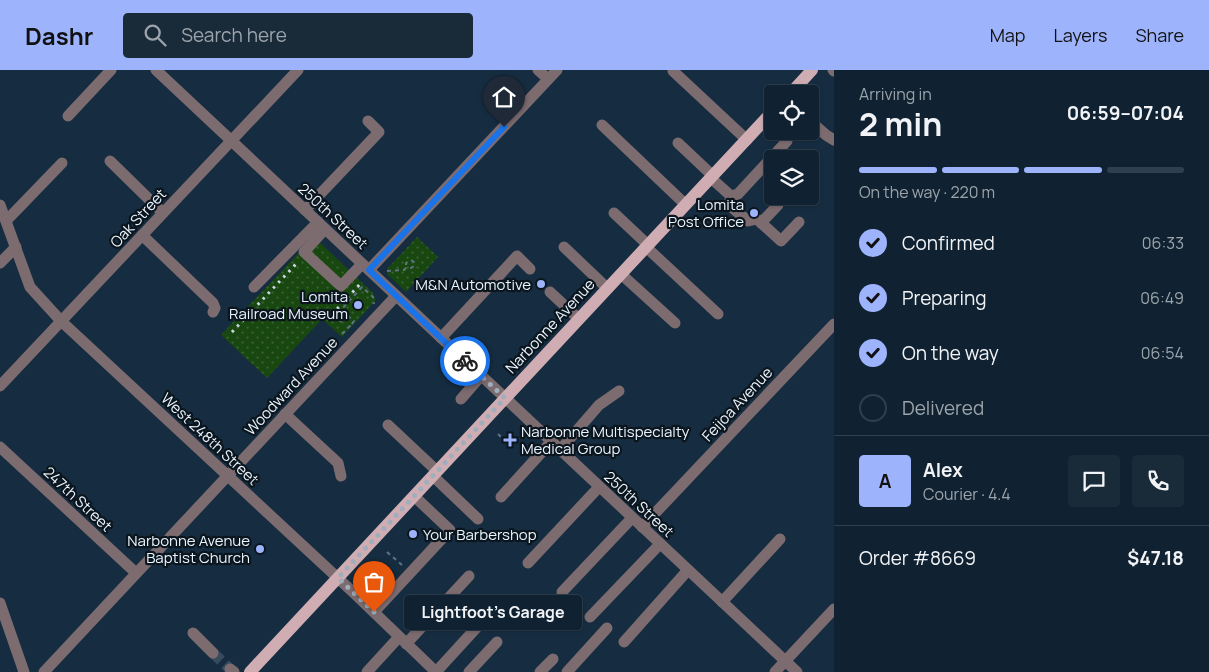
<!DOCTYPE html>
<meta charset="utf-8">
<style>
body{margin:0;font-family:Manrope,sans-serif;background:#192a39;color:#f1f3f6;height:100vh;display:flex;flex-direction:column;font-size:19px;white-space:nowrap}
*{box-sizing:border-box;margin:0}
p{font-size:16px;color:#9ca4ab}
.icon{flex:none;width:28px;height:28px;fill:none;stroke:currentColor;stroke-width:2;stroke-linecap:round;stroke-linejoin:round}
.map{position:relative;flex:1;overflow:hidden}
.side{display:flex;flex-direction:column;background:#102231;width:375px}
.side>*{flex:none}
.controls{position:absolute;left:764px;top:15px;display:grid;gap:10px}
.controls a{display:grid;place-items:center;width:55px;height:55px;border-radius:5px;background:#102231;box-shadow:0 1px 4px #0004,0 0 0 1px #303f4d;font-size:25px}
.pin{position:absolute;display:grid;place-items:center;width:42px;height:42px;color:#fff;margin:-51px -21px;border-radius:50% 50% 50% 0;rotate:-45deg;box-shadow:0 0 5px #0007}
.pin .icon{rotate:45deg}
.courier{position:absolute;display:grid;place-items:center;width:50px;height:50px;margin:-25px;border:4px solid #1a73e8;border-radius:50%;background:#fff;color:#222;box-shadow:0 1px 6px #0007}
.bubble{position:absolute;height:35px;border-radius:5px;background:#102231;box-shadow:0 1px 4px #0004,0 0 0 1px #303f4d;font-size:16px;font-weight:700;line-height:35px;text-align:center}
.summary em{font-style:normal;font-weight:700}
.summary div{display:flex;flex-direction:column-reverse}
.summary{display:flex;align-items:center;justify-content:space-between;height:85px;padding:0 25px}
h1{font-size:32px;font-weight:700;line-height:38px}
.bar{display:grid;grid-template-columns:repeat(4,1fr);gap:8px 5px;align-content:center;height:60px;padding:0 25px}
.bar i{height:6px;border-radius:4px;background:#303f4d}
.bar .on{background:#9db4fd}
.bar p{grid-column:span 4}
.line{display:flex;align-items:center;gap:12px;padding:0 25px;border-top:1px solid #303f4d}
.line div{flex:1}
.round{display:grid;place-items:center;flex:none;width:52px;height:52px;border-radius:5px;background:#192a39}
ol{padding:0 25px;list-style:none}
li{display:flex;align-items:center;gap:15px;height:55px}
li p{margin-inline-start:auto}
li .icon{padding:5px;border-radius:50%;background:#9db4fd;color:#111;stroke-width:4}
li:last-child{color:#9ca4ab}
li i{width:28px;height:28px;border:2px solid #303f4d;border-radius:50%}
header{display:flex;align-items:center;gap:30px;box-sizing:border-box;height:70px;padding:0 25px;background:#9db4fd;color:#111}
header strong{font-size:24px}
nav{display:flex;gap:28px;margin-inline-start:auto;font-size:18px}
.search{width:350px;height:45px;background:#192a39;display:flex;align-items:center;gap:12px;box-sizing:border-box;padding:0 18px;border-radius:5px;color:#9ca4ab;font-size:19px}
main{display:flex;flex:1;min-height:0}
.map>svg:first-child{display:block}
</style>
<header>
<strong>Dashr</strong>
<div class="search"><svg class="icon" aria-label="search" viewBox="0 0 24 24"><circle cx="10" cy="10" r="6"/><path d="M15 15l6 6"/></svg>Search here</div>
<nav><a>Map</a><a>Layers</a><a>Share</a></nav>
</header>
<main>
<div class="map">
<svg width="834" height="602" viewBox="0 0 834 602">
<defs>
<pattern id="grass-dots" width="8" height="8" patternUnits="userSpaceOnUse" patternTransform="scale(1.25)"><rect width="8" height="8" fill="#184710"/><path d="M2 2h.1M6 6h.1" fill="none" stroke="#3a6234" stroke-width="1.8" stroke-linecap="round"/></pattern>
</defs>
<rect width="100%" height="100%" fill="#162d41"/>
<g fill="url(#grass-dots)">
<polygon points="314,167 373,223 376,230 342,267 322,249 267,308 221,265"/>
<polygon points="417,167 438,187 406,222 387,204 387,199"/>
</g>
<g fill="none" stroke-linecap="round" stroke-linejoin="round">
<polyline stroke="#364b5e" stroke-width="11" stroke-dasharray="11 5.5" stroke-linecap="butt" points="213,583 230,599"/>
<g stroke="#607384" stroke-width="2" stroke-dasharray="4 4" stroke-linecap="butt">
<polyline points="387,201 404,200 406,198 411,198 414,196 414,192 411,190 406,193 406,198"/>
<polyline points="332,224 331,225 335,229 337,227"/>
<polyline points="340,252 347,245"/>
<polyline points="352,254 354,251 341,240 362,217 373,227 374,234"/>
<polyline points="342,264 352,254"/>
<polyline points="498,364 501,367"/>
<polyline points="387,482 402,495"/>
</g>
<g stroke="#7d6c6f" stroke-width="11">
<polyline points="156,0 797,602"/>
<polyline points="538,0 548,9"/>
<polyline points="833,0 834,1"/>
<polyline points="673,1 747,70"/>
<polyline points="68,46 111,0"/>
<polyline points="810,51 826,65 834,70"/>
<polyline points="602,55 686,135"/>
<polyline points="678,73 713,106"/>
<polyline points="110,91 163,143"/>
<polyline points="711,108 731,126 738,124 787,71 777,61"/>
<polyline points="731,126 729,135 748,151 757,149 781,171 799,152"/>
<polyline points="0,135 30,217 61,251 355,524 436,602"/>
<polyline points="305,140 379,62 368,51"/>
<polyline points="614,143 648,175"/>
<polyline points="6,151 62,93"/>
<polyline points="761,153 778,135"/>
<polyline points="325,159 304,182 341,216 362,194"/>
<polyline points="142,165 213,233 215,238 213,242"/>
<polyline points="564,177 607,218"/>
<polyline points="646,177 718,244"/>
<polyline points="0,193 16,177"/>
<polyline points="369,200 557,0"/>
<polyline points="621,204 675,253"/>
<polyline points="254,217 318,152"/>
<polyline points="550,222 579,249"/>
<polyline points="441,268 517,186 530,199"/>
<polyline points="0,316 298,0"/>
<polyline points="461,329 481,306"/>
<polyline points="285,344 338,393 341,406"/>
<polyline points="388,355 437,401"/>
<polyline points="0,377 136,503"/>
<polyline points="560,380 599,335 619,321"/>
<polyline points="433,406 478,449"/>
<polyline points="501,427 551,372"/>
<polyline points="642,457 834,254"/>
<polyline points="528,493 599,417"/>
<polyline points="562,522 632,448"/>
<polyline points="722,532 780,469"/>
<polyline points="0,533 24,602"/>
<polyline points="374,542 450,460 414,426"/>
<polyline points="590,547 660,474"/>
<polyline points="193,563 213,583"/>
<polyline points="624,572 688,500"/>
<polyline points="406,574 469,506"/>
<polyline points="230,599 234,602"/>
<polyline points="44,602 396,226"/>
<polyline points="367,602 399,567"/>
<polyline points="436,602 499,533"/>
<polyline points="469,602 497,572"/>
<polyline points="540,602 553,589"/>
<polyline points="567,602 607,558"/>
<polyline points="775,602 834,539"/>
</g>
<g stroke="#cfadb3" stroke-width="12">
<polyline points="790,24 812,0"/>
<polyline points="250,602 772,42"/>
</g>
<g stroke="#cad7e3" stroke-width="3" stroke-dasharray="2.5 5" stroke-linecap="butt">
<polyline points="327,250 361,213"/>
<polyline points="232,262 296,194"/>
</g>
</g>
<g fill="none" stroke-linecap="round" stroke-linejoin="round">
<polyline stroke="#9faebc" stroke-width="5" stroke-dasharray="0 9" points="374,542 338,508 505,328 465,291"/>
<polyline stroke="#1a73e8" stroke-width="6" points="465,291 369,200 504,57"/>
</g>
<g fill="#9db4fd" stroke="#0b151d" stroke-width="2">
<circle cx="754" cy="143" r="5"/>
<circle cx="541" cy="214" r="5"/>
<circle cx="358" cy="235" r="5"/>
<path d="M507.5 362.5h5v5h5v5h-5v5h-5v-5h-5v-5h5z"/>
<circle cx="413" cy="464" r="5"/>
<circle cx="260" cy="479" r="5"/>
</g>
<g text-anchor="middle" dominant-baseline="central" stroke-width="4.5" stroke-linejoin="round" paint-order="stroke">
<g font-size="15" fill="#e9f4ff" stroke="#0b151d" text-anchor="end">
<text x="744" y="134">Lomita<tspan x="744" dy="17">Post Office</tspan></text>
<text x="531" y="214">M&amp;N Automotive</text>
<text x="348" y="226">Lomita<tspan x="348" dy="17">Railroad Museum</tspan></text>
<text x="521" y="361" text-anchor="start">Narbonne Multispecialty<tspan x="521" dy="17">Medical Group</tspan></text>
<text x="423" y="464" text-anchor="start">Your Barbershop</text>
<text x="250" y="470">Narbonne Avenue<tspan x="250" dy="17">Baptist Church</tspan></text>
</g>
<g font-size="15" fill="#e9f4ff" stroke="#0b151d">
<text transform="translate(333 146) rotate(43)">250th Street</text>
<text transform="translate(138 148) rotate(-47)">Oak Street</text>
<text transform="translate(550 256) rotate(-47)">Narbonne Avenue</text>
<text transform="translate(291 316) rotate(-47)">Woodward Avenue</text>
<text transform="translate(737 334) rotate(-47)">Feijoa Avenue</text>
<text transform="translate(210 369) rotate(43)">West 248th Street</text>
<text transform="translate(78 429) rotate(43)">247th Street</text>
<text transform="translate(639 434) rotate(43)">250th Street</text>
</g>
</g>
</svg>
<div class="controls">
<a><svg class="icon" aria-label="locate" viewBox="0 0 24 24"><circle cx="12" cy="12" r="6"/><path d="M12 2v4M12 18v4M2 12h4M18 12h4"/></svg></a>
<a><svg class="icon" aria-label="layers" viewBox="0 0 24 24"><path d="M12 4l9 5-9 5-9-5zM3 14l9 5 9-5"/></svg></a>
</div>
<div class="pin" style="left:374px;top:542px;background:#ea580c"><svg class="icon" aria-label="bag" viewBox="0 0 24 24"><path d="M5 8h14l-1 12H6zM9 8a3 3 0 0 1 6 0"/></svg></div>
<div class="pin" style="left:504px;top:57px;background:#1f2937"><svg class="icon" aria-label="home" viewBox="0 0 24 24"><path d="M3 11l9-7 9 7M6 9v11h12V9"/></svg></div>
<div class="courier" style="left:465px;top:291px"><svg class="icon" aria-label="bike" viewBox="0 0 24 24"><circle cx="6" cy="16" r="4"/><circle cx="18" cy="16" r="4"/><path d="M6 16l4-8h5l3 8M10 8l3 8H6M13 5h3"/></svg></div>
<div class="bubble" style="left:404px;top:525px;width:178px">Lightfoot's Garage</div>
</div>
<section class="side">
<div class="summary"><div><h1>2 min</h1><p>Arriving in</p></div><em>06:59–07:04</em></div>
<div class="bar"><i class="on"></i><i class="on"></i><i class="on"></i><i></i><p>On the way · 220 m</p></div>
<ol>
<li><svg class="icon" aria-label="check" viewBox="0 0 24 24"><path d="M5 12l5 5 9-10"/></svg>Confirmed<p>06:33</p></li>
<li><svg class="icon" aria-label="check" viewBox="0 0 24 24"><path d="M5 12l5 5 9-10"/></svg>Preparing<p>06:49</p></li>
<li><svg class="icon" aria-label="check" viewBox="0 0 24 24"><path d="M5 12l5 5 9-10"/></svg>On the way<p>06:54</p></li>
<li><i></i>Delivered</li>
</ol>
<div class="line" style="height:90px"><b class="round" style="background:#9db4fd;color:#111">A</b><div><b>Alex</b><p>Courier · 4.4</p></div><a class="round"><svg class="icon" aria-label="chat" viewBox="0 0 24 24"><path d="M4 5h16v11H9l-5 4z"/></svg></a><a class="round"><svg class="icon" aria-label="phone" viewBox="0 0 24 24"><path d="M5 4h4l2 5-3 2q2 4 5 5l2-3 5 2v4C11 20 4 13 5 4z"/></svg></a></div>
<div class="line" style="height:65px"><div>Order #8669</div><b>$47.18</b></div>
</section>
</main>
